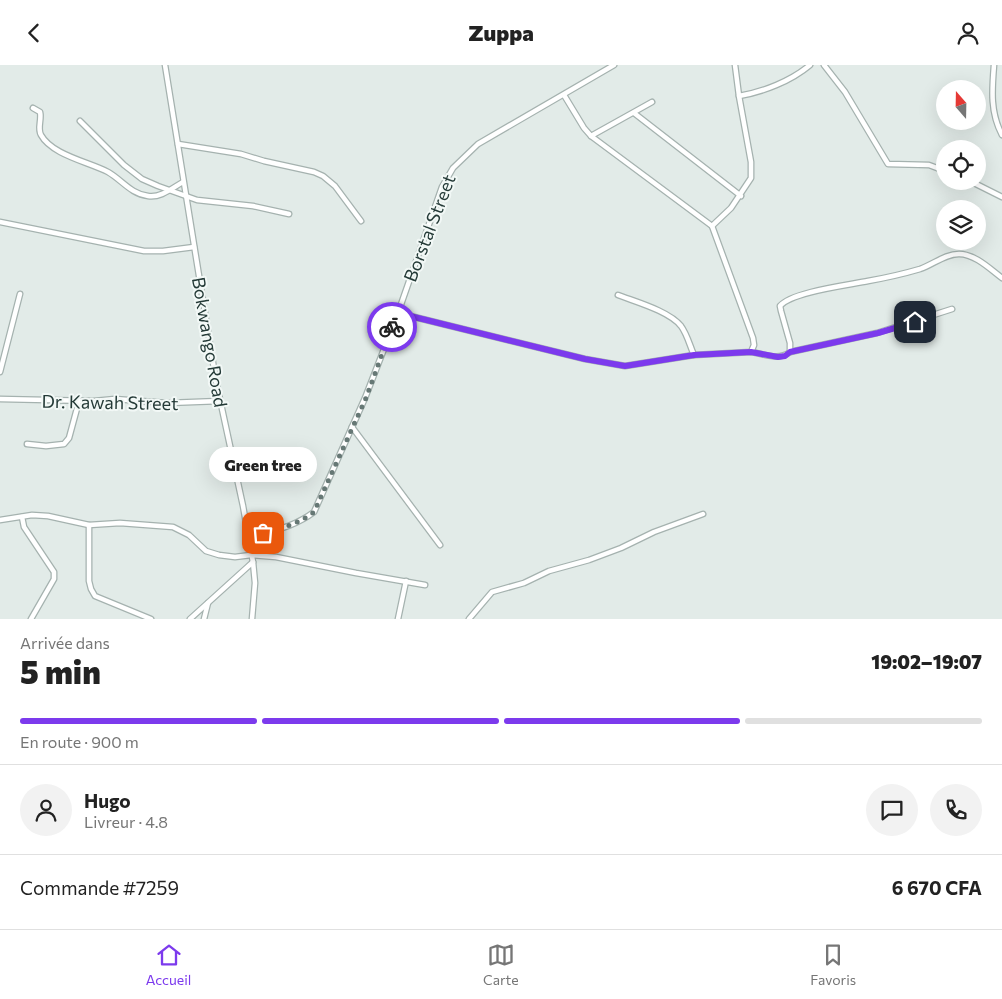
<!DOCTYPE html>
<html lang="fr">
<meta charset="utf-8">
<style>
body{margin:0;font-family:Commissioner,sans-serif;background:#f2f2f2;color:#222;height:100vh;display:flex;flex-direction:column;font-size:19px;white-space:nowrap}
*{box-sizing:border-box;margin:0}
p{font-size:16px;color:#767676}
.icon{flex:none;width:28px;height:28px;fill:none;stroke:currentColor;stroke-width:2;stroke-linecap:round;stroke-linejoin:round}
.map{position:relative;height:554px;overflow:hidden}
.side{display:flex;flex-direction:column;background:#fff;flex:1}
.side>*{flex:none}
.needle{width:32px;rotate:340deg}
.controls{position:absolute;left:936px;top:15px;display:grid;gap:10px}
.controls a{display:grid;place-items:center;width:50px;height:50px;border-radius:50%;background:#fff;box-shadow:0 5px 20px #0002;font-size:25px}
.pin{position:absolute;display:grid;place-items:center;width:42px;height:42px;color:#fff;margin:-21px;border-radius:10px;box-shadow:0 2px 8px #0006}
.courier{position:absolute;display:grid;place-items:center;width:50px;height:50px;margin:-25px;border:4px solid #7c3aed;border-radius:50%;background:#fff;color:#222;box-shadow:0 1px 6px #0007}
.bubble{position:absolute;height:35px;border-radius:18px;background:#fff;box-shadow:0 5px 20px #0002;font-size:16px;font-weight:800;line-height:35px;text-align:center}
.head em{font-style:normal;font-weight:800}
.head div{display:flex;flex-direction:column-reverse}
.head{display:flex;align-items:center;justify-content:space-between;height:85px;padding:0 20px}
h1{font-size:32px;font-weight:800;line-height:38px}
.bar{display:grid;grid-template-columns:repeat(4,1fr);gap:8px 5px;align-content:center;height:60px;padding:0 20px}
.bar i{height:6px;border-radius:4px;background:#e0e0e0}
.bar .active{background:#7c3aed}
.bar p{grid-column:span 4}
.line{display:flex;align-items:center;gap:12px;padding:0 20px;border-top:1px solid #e0e0e0}
.line div{flex:1}
.round{display:grid;place-items:center;flex:none;width:52px;height:52px;border-radius:26px;background:#f2f2f2}
header{display:flex;justify-content:space-between;align-items:center;height:65px;padding:0 20px;background:#fff;font-size:22px;font-weight:800}
.dock{display:flex;justify-content:space-around;align-items:center;height:70px;border-top:1px solid #e0e0e0;background:#fff;font-size:14px;color:#767676}
.dock a{display:grid;justify-items:center;gap:2px}
.dock .active{color:#7c3aed}
.map>svg:first-child{display:block}
</style>
<header><svg class="icon" aria-label="back" viewBox="0 0 24 24"><path d="M15 5l-7 7 7 7"/></svg>Zuppa<svg class="icon" aria-label="person" viewBox="0 0 24 24"><circle cx="12" cy="8" r="4"/><path d="M4 21q1-7 8-7t8 7"/></svg></header>
<div class="map">
<svg width="1002" height="554" viewBox="0 0 1002 554">
<rect width="100%" height="100%" fill="#e2ebe8"/>
<g fill="none" stroke-linecap="round" stroke-linejoin="round">
<g stroke="#a5b2af" stroke-width="7">
<g id="minor">
<polyline points="165,0 216,316 243,441 253,497 255,518 252,554"/>
<polyline points="824,0 845,27 888,99 929,100 945,106"/>
<path d="M994,0C992,25 990,47 1002,70"/>
<path d="M739,31C763,27 791,16 810,0"/>
<path d="M33,43L40,47C42,55 37,63 41,70C52,90 89,97 108,107C122,115 131,129 148,131C161,133 172,123 183,117"/>
<polyline points="634,48 741,131"/>
<polyline points="80,56 124,100 142,114 158,121 197,135 253,141 289,149"/>
<polyline points="591,71 652,37"/>
<polyline points="178,79 241,89 264,96 314,107 323,111 335,121 361,156"/>
<polyline points="970,116 1002,132"/>
<polyline points="0,157 144,186 163,186 194,182"/>
<polyline points="712,161 731,143 751,113 751,97 739,31 735,0"/>
<path d="M618,230C636,237 669,246 681,261C687,269 690,281 694,290"/>
<polyline points="398,248 585,294 625,301 694,290 751,287 754,280 753,273 712,161 591,71 584,63 564,30"/>
<path d="M751,287C765,289 778,296 790,287L877,268L952,244"/>
<path d="M790,287V278L781,246L780,241C791,227 849,220 868,216C885,213 903,209 920,204C934,199 945,189 959,189C975,189 990,204 1002,213"/>
<polyline points="0,307 20,229"/>
<polyline points="0,334 94,336 115,334 167,338 220,336"/>
<polyline points="352,362 440,480"/>
<polyline points="27,379 46,381 64,379 69,373 79,336"/>
<polyline points="22,452 24,462 54,507 54,514 31,554"/>
<polyline points="0,455 32,450 48,451 89,460 120,458 173,462 189,470 206,486 219,490 235,492 251,490 276,492 356,508 425,520"/>
<polyline points="89,460 89,516 91,524 95,531 151,554"/>
<path d="M249,473C272,466 294,462 314,447L365,333L398,248L442,122L453,103L478,79L614,0"/>
<polyline points="190,554 253,497"/>
<polyline points="204,554 208,538"/>
<polyline points="398,554 406,516"/>
<polyline points="469,554 492,527 524,518 549,506 589,495 621,483 654,467 703,449"/>
</g>
</g>
<use href="#minor" stroke="#fff" stroke-width="4.5"/>
</g>
<g fill="none" stroke-linecap="round" stroke-linejoin="round">
<path stroke="#667875" stroke-width="5" stroke-dasharray="0 9" d="M263,468C282,463 298,459 314,447L366,333L392,262"/>
<polyline stroke="#7c3aed" stroke-width="6" points="392,262 398,248 585,294 625,301 694,290 751,287 778,292 785,291 790,287 878,268 915,257"/>
</g>
<g text-anchor="middle" dominant-baseline="central" stroke-width="4" stroke-linejoin="round" paint-order="stroke">
<g font-size="18" fill="#243a37" stroke="#f2f8f6">
<text transform="translate(429 163) rotate(-69)">Borstal Street</text>
<text transform="translate(210 277) rotate(80)">Bokwango Road</text>
<text transform="translate(110 337) rotate(1)">Dr. Kawah Street</text>
</g>
</g>
</svg>
<div class="controls">
<a><svg class="needle" viewBox="-14 -14 28 28"><path d="M0-13l5 13h-10z" fill="#e53935"/><path d="M0 13l5-13h-10z" fill="#767676"/></svg></a>
<a><svg class="icon" aria-label="locate" viewBox="0 0 24 24"><circle cx="12" cy="12" r="6"/><path d="M12 2v4M12 18v4M2 12h4M18 12h4"/></svg></a>
<a><svg class="icon" aria-label="layers" viewBox="0 0 24 24"><path d="M12 4l9 5-9 5-9-5zM3 14l9 5 9-5"/></svg></a>
</div>
<div class="pin" style="left:263px;top:468px;background:#ea580c"><svg class="icon" aria-label="bag" viewBox="0 0 24 24"><path d="M5 8h14l-1 12H6zM9 8a3 3 0 0 1 6 0"/></svg></div>
<div class="pin" style="left:915px;top:257px;background:#1f2937"><svg class="icon" aria-label="home" viewBox="0 0 24 24"><path d="M3 11l9-7 9 7M6 9v11h12V9"/></svg></div>
<div class="courier" style="left:392px;top:262px"><svg class="icon" aria-label="bike" viewBox="0 0 24 24"><circle cx="6" cy="16" r="4"/><circle cx="18" cy="16" r="4"/><path d="M6 16l4-8h5l3 8M10 8l3 8H6M13 5h3"/></svg></div>
<div class="bubble" style="left:209px;top:382px;width:108px">Green tree</div>
</div>
<section class="side">
<div class="head"><div><h1>5 min</h1><p>Arrivée dans</p></div><em>19:02–19:07</em></div>
<div class="bar"><i class="active"></i><i class="active"></i><i class="active"></i><i></i><p>En route · 900 m</p></div>
<div class="line" style="height:90px"><a class="round"><svg class="icon" aria-label="person" viewBox="0 0 24 24"><circle cx="12" cy="8" r="4"/><path d="M4 21q1-7 8-7t8 7"/></svg></a><div><b>Hugo</b><p>Livreur · 4.8</p></div><a class="round"><svg class="icon" aria-label="chat" viewBox="0 0 24 24"><path d="M4 5h16v11H9l-5 4z"/></svg></a><a class="round"><svg class="icon" aria-label="phone" viewBox="0 0 24 24"><path d="M5 4h4l2 5-3 2q2 4 5 5l2-3 5 2v4C11 20 4 13 5 4z"/></svg></a></div>
<div class="line" style="height:65px"><div>Commande #7259</div><b>6 670 CFA</b></div>
</section>
<nav class="dock">
<a class="active"><svg class="icon" aria-label="home" viewBox="0 0 24 24"><path d="M3 11l9-7 9 7M6 9v11h12V9"/></svg>Accueil</a>
<a><svg class="icon" aria-label="map" viewBox="0 0 24 24"><path d="M3 6l6-2 6 2 6-2v14l-6 2-6-2-6 2zM9 4v14M15 6v14"/></svg>Carte</a>
<a><svg class="icon" aria-label="saved" viewBox="0 0 24 24"><path d="M7 4h10v16l-5-4-5 4z"/></svg>Favoris</a>
</nav>
